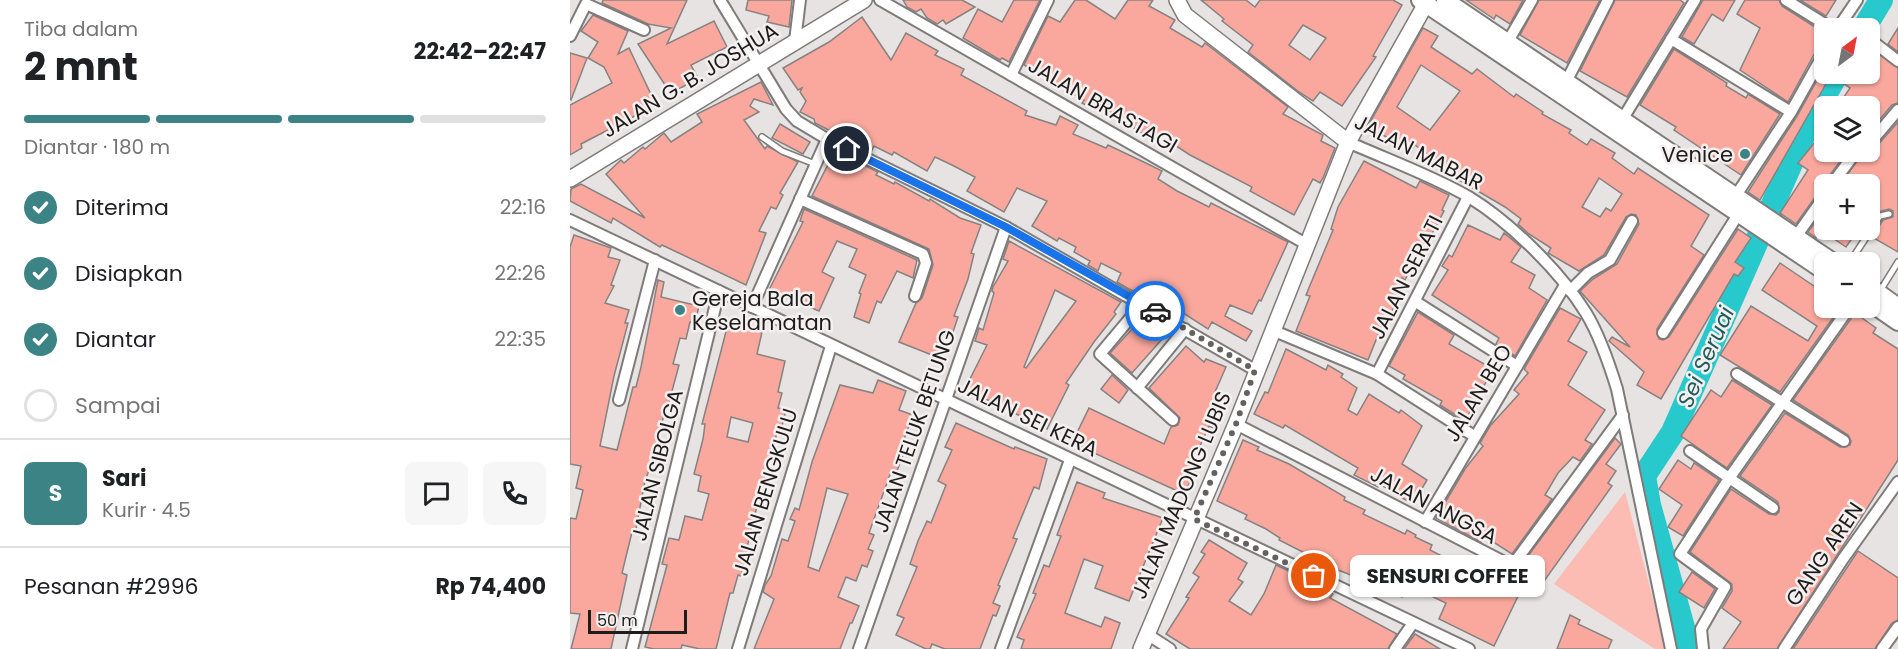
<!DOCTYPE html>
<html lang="id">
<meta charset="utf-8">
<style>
body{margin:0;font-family:Poppins,sans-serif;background:#f6f6f6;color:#202124;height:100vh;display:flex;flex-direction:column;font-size:22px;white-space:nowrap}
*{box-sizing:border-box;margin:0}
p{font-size:20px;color:#757577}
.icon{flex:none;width:33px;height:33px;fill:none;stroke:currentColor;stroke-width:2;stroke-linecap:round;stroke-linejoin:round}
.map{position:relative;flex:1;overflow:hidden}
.drawer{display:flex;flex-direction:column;background:#fff;width:570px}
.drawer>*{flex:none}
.needle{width:39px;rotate:32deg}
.controls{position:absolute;left:1244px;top:18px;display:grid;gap:12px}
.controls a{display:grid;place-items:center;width:66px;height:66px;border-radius:9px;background:#fff;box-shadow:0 2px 4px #0004;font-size:30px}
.scale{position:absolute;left:18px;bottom:15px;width:99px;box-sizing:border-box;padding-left:6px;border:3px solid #1e1d1c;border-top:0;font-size:16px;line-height:21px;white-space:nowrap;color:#1e1d1c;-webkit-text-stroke:4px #f4f0ef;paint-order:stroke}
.pin{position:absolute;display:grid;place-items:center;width:51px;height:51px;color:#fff;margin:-26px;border:3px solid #fff;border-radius:50%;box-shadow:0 2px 6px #0007}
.courier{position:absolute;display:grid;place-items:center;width:60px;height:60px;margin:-30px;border:4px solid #1a73e8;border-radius:50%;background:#fff;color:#222;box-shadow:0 2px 8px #0007}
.bubble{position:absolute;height:42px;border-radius:9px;background:#fff;box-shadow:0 2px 4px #0004;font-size:20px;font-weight:700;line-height:42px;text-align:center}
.headline em{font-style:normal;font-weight:700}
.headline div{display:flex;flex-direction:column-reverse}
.headline{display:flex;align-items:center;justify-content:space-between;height:102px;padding:0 24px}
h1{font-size:39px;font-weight:700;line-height:45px}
.bar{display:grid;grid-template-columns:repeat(4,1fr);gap:9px 6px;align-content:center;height:72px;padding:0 24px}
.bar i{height:8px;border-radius:4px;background:#e0e0e0}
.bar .on{background:#3b8385}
.bar p{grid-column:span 4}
.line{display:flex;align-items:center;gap:15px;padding:0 24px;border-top:2px solid #e0e0e0}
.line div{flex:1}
.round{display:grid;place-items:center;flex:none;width:63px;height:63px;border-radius:9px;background:#f6f6f6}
ol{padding:0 24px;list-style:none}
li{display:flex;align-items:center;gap:18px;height:66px}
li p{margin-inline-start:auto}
li .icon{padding:6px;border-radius:50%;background:#3b8385;color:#fff;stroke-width:4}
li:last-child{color:#757577}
li i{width:33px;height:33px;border:3px solid #e0e0e0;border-radius:50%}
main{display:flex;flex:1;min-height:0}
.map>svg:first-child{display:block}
</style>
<main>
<section class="drawer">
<div class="headline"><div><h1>2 mnt</h1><p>Tiba dalam</p></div><em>22:42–22:47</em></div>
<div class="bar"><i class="on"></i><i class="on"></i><i class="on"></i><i></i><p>Diantar · 180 m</p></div>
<ol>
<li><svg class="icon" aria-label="check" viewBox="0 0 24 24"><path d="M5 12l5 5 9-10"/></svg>Diterima<p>22:16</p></li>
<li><svg class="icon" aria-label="check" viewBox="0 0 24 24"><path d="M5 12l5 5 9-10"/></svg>Disiapkan<p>22:26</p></li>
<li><svg class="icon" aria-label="check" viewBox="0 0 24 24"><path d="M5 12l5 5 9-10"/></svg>Diantar<p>22:35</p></li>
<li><i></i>Sampai</li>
</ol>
<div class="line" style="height:108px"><b class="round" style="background:#3b8385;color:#fff">S</b><div><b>Sari</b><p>Kurir · 4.5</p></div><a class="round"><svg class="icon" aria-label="chat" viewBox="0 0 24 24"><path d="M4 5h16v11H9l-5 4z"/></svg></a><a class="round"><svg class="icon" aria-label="phone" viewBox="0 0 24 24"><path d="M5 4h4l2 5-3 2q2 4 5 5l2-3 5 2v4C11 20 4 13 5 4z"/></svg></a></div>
<div class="line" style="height:78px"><div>Pesanan #2996</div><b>Rp 74,400</b></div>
</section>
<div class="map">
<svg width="1328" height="649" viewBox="0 0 1328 649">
<rect width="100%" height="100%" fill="#e7e3e2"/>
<polygon fill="#fcbcb3" points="1055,492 1096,649 1085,649 984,584"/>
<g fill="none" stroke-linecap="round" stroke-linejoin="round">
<g stroke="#28c9cc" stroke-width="24">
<polyline points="1294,28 1311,0"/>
<polyline points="1119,649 1079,505 1074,476 1103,432 1240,120 1267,74"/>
</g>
</g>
<g fill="#faa89d" stroke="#868282" stroke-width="1.5" fill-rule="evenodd">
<polygon points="33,0 117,0 97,44 144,21 157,47 121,65 129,80 120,86 119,83 101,94 68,44 101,28 78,24 32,3"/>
<polygon points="178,0 222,0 219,27 197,22 199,16 176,10"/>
<polygon points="333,0 392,0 405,7 376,24 373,20 367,24 357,18 351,9 346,12 337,7"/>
<polygon points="444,0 470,0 439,62 432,58 430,60 393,38 408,9 432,22"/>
<polygon points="505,0 516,0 545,19 558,0 583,0 579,6 605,20 600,28 632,47 635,43 718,107 713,114 753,135 751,141 765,148 753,178 750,183 743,179 724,215 680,191 682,187 620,155 588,134 584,141 553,121 554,119 526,104 523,109 512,103 514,100 454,65 478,16 490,22"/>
<path d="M631,0H676L685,7L690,0H823L832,5L803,56L806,57L772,106L750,92L743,101L729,92L678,52L683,45L652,21L654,19ZM733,25L756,38L740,60L719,45Z"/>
<polygon points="896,0 953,0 940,24 926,15 924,19"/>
<polygon points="969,0 1030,0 997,63 950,35"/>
<polygon points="1045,0 1110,0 1114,3 1057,97 1010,71"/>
<polygon points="1133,0 1165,0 1153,21 1142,14 1124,44 1112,37"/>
<polygon points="1175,0 1209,0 1212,6 1248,29 1246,32 1254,37 1254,46 1247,49 1218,102 1170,70 1190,28 1167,14"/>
<polygon points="1230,0 1266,0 1256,16"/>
<polygon points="23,15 58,31 48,54 59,48 86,105 11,144 12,148 0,155 0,105 42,83 34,67 18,58 28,42 11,31"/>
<polygon points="292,17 321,60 336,33 368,51 365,55 394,69 391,75 457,111 455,115 486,125 490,116 508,125 503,134 536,148 538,145 580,165 592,171 588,179 607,191 639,207 641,203 718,242 691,301 689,300 682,314 660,305 655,316 682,331 676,341 642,322 638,329 590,298 588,302 559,289 547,282 551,273 531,263 528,271 518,265 520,261 504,252 506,247 489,238 487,241 462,226 477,201 447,188 434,212 397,191 405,177 382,165 365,157 357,171 324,152 322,155 304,146 301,152 245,123 244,119 230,112 236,101 230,92 232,88 228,90 213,68 259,42"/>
<path d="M853,28L868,36L861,47L902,74L907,69L944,97L946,94L973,112L972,114L1001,130L999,133L1017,145L1021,139L1045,153L1042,158L1064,174L1068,168L1139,215L1121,246L1134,255L1087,329L1089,339L1093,340L1099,337L1168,229L1181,238L1165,262L1174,268L1168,276L1164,274L1091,399L1067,385L1074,372L1039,341L1042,337L1060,347L1010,291L1023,279L1047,264L1069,224L1066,215L1061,214L1056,217L1034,255L1009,271L978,253L981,248L959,234L948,224L951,219L935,207L872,170L874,167L845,145L841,152L798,126ZM851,65L890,91L860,130L827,107ZM1029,178L1052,194L1041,211L1036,208L1030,217L1012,207Z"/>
<polygon points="1328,28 1328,52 1318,44"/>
<polygon points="1299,46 1328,68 1328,103 1322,105 1299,132 1299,106 1268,106 1280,88 1261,75 1190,200 1178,192 1227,116 1254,68 1254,74 1299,74"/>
<polygon points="1104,49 1157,83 1156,86 1176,98 1178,94 1210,114 1171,175 1104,130 1106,127 1070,105"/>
<polygon points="0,53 17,58 1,100 0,99"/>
<polygon points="191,82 203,105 184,99 180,106 189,112 174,120 195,149 197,146 228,162 210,193 213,195 206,209 201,207 189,231 196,233 176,285 92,245 90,247 43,218 41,223 0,201 1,189 11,184 75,218 36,174 51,160 54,163 73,147 75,149 94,133 101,142 132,122 127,114"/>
<polygon points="1328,122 1328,252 1302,237 1313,220 1323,217 1323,211 1319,209 1308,212 1299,224 1299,184 1271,184 1293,152 1304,149"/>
<polygon points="210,124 240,142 233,154 202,138"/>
<polygon points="1254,131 1254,152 1277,152 1256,180 1254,190 1248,193 1226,224 1210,213 1238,170 1228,163"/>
<polygon points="265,151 308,172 306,175 324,184 325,182 359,201 360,199 390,218 411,225 401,253 404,254 398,279 384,316 388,317 382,335 377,333 367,357 329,342 346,303 352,298 363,265 359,249 242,196"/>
<polygon points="794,161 846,188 850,181 879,195 872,210 874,211 857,243 854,242 835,280 832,278 822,306 824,307 816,326 812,325 798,360 726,331 740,296 736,295 763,230 761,229 768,207"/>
<polygon points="234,209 347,260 343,278 327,271 311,303 307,301 299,323 284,317 291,294 289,293 296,275 279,267 287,249 267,241 252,272 264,278 249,311 199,290 233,222 230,221"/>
<polygon points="1254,210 1254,226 1251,230 1288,230 1276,247 1251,230 1246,238 1238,232"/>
<polygon points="898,225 930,240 934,233 951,247 941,262 965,275 959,288 977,300 945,356 926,344 929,338 862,295 878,270 872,266 879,255 882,257"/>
<polygon points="4,235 41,248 38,257 50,260 41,285 44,286 35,303 59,310 55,323 58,323 44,376 30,446 47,450 63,387 66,387 71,367 88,280 94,282 91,297 129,306 125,323 120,322 116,339 110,338 103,364 109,365 98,406 96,405 85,454 75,481 66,529 63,528 52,573 57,575 41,649 1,649 10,614 0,613 0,518 6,519 13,490 6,488 11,466 0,464 0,247"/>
<path d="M439,241L551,302L544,312L546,314L524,342L496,383L499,385L477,429L395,389L417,345L405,341L409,328L413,330L424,293L422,291L423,287L438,261L433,259ZM485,290L506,301L456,368L454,367Z"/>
<polygon points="1210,263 1254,293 1254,308 1270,308 1210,392 1150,355 1181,306 1238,341 1247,326 1192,290"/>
<polygon points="990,308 1011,319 998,341 1017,352 998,385 1035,410 1015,440 1022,444 1010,461 1003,457 988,473 975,495 982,499 942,554 914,536 911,542 866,518 895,469 913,446 910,443 920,426 949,394 944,390 958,373 954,369"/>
<polygon points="848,312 884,335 879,344 923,369 895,421 870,405 872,401 833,379 835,375 819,366"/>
<polygon points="1285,313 1306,328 1303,333 1328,349 1328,460 1207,649 1153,649 1171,622 1152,608 1162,591 1162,584 1120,552 1161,489 1199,514 1206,515 1209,512 1208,502 1170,476 1215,413 1270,447 1280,445 1281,441 1278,435 1223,400"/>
<path d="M158,324L192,332L187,354L215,361L208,392L212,393L208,408L216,410L211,430L208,429L182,525L171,576L168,575L163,593H160L146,649H130L112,645L111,649H84L75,647L97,565L92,564L99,538L109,540L115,516L132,520L139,494L128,491L131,476L124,474L133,439L135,424H132ZM161,417L183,423L178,442L157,437Z"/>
<polygon points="565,326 577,337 584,330 593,338 562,373 540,353"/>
<polygon points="616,346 634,362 636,359 656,367 645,392 659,398 646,429 639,426 625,457 631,460 614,494 502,443 519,408 594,444 601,427 608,425 610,418 579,388"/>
<polygon points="716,349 756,370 758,365 773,374 771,377 787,388 778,410 787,415 799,394 829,413 831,410 852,426 832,464 857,480 843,504 832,498 833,496 809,484 808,487 784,475 788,468 715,425 713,428 684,414 695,392 698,393"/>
<polygon points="542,375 558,390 549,403 531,389"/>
<path d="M308,380L336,391L329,410L343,415L330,450L334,452L327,471L322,469L299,533L304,535L298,549L303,551L297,567L292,565L286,581L276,577L268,597L289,606L282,623H280L270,649H184L204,599L193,592L195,585L201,576L212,539L218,541L225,521L220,519L225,508L229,510L242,462L270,385L303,393ZM257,488L278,494L249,571L238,567Z"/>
<polygon points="1162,380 1202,405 1157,468 1111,436 1141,390 1151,397"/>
<polygon points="386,423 444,449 445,447 477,459 469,489 464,487 443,538 447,539 428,585 430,586 423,603 430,606 426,616 423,615 410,649 375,649 362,644 360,649 356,649 326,635 334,618 327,615 347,567 340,564 348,541 357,521 361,523 376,485 368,481 382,450 375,447"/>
<polygon points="1045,438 1051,444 1036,464 1046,471 1038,483 1042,486 972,584 950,567"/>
<polygon points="673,440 689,447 687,450 719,464 775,497 774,500 795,510 793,514 835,534 837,530 846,535 845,537 862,545 860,550 893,567 895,563 950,592 924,646 869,619 876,603 838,585 832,597 800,580 799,582 768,570 709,540 710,538 696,529 675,519 677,515 647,501"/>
<polygon points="1108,460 1121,469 1124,463 1149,480 1113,536 1098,527 1112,505 1089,489"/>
<polygon points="507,482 535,493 533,498 593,518 559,601 525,588 533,566 514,559 495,613 531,627 535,617 550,623 541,649 451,649 454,640 447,637 466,594 463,593 474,565 479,567 491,536 487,535"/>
<polygon points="639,540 677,563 668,579 673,582 659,601 681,615 694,594 706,565 750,586 763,594 760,598 827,634 818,649 620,649 596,634 619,598 616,597 629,577 623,573 635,554 631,552"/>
<polygon points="1288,551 1328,578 1328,620 1322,623 1305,649 1223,649"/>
<polygon points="1122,572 1145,589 1134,608 1109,592"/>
<polygon points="1000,615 1010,620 1008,624 1042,640 1038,649 987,649"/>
<polygon points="845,634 870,649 834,649"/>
</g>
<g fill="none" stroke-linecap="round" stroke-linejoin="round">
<g stroke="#7f7b7b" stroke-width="8">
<g id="lane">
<polyline points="192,137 212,151 245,164"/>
<polyline points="1280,262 1310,216 1319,214"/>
<polyline points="1310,291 1328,262"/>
</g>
</g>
<g stroke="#7f7b7b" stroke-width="14">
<g id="street">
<polyline points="150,0 216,109 227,121 257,139 436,227 685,370"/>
<polyline points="310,0 736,244"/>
<polyline points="1216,0 1261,28"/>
<polyline points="1268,28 1287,0"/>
<polyline points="0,36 16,4 74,30"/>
<polyline points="1101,39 1221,112"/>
<polyline points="225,41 230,0"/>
<polyline points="937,43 962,0"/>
<polyline points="1306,44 1328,61"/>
<polyline points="441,75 478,0"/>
<polyline points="996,82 1038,0"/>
<polyline points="1052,120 1125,0"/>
<path d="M778,142C816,159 863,176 899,197C941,223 990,271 1016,313C1030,336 1039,363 1047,389L1101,649"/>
<polyline points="1299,144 1328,110"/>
<polyline points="1262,184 1286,152"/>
<polyline points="1165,197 1221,112 1254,53"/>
<polyline points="230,199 353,254 356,263 345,296"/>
<polyline points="0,220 899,649"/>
<polyline points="1225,238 1254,197"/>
<polyline points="1000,291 1018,273 1040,260 1062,221"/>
<polyline points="846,302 947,366"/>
<polyline points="572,304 530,354 603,420"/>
<polyline points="182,307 257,139"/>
<polyline points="702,330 807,374 904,436"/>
<polyline points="1093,333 1169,213"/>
<polyline points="807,374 898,197"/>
<polyline points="1167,374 1274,441"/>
<polyline points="567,388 615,329"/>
<polyline points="49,400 85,260"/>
<polyline points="666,424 942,566 1053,415"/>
<polyline points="1120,451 1203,508"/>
<polyline points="855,522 995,285"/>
<polyline points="577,634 600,649"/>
<polyline points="62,649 149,291"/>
<polyline points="168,649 261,346"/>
<polyline points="289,649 436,227"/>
<polyline points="431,649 500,460"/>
<polyline points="825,649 843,623"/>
<polyline points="1133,649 1131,629 1155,587 1110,554 1160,477 1279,308"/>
<polyline points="1214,649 1273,559 1328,482"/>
<polyline points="1312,649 1328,627"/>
</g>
</g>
<g stroke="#7f7b7b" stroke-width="18">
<g id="secondary">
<polyline points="607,0 615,15 778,142"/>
<polyline points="0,179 294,0"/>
<polyline points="571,649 666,424 778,142 858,0"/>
</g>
</g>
<g stroke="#7f7b7b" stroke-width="20">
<g id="primary">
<polyline points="850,0 1254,271"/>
<polyline points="875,0 1263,262"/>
<polyline points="1299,286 1328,307"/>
<polyline points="1299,302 1328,322"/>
</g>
</g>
<use href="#lane" stroke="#fff" stroke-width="5"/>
<use href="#street" stroke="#fff" stroke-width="10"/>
<use href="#secondary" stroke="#fff" stroke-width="15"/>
<use href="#primary" stroke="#fff" stroke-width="16"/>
</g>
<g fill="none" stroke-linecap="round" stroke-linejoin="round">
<polyline stroke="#646261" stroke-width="6" stroke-dasharray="0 10.8" points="585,311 685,370 666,424 624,519 744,576"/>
<polyline stroke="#1a73e8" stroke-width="8" points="277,149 436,227 585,311"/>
</g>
<g fill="#3b8385" stroke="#f4f0ef" stroke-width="2">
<circle cx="1175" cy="154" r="6"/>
<circle cx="110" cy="310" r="6"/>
</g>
<g text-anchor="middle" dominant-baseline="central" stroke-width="5" stroke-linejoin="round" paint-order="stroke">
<g font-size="21" fill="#1e1d1c" stroke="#f4f0ef">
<text transform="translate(120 80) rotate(-31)">JALAN G. B. JOSHUA</text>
<text transform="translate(533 105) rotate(30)">JALAN BRASTAGI</text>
<text transform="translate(849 152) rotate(27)">JALAN MABAR</text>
<text transform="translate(836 277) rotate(-63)">JALAN SERATI</text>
<text transform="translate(908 393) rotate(-59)">JALAN BEO</text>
<text transform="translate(458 417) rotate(26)">JALAN SEI KERA</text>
<text transform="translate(344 431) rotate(-71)">JALAN TELUK BETUNG</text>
<text transform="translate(87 465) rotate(-76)">JALAN SIBOLGA</text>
<text transform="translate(195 492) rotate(-73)">JALAN BENGKULU</text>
<text transform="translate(611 495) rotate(-67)">JALAN MADONG LUBIS</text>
<text transform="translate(864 505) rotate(28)">JALAN ANGSA</text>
<text transform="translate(1254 554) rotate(-56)">GANG AREN</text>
</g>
<g font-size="21" fill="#1e1d1c" stroke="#f4f0ef" text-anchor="end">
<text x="1163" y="154">Venice</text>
<text x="122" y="298" text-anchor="start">Gereja Bala<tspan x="122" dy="24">Keselamatan</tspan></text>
</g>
<g font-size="22" font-style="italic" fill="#205c5e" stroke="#f4f0ef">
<text transform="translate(1136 357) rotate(-66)">Sei Seruai</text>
</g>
</g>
</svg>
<div class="controls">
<a><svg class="needle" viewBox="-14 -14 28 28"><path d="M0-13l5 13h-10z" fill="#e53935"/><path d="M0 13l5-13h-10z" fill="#757577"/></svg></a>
<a><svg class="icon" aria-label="layers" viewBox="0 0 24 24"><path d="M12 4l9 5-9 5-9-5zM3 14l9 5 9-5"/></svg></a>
<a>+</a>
<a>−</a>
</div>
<div class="scale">50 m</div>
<div class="pin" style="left:744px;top:576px;background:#ea580c"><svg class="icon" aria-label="bag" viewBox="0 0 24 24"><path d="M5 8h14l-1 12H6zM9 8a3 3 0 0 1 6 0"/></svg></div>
<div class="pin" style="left:277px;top:149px;background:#1f2937"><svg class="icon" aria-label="home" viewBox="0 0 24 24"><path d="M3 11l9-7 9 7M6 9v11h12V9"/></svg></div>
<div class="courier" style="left:585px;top:311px"><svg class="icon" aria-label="car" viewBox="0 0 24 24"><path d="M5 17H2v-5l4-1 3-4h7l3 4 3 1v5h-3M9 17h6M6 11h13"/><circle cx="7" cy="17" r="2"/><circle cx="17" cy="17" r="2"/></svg></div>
<div class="bubble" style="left:780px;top:555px;width:195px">SENSURI COFFEE</div>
</div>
</main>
